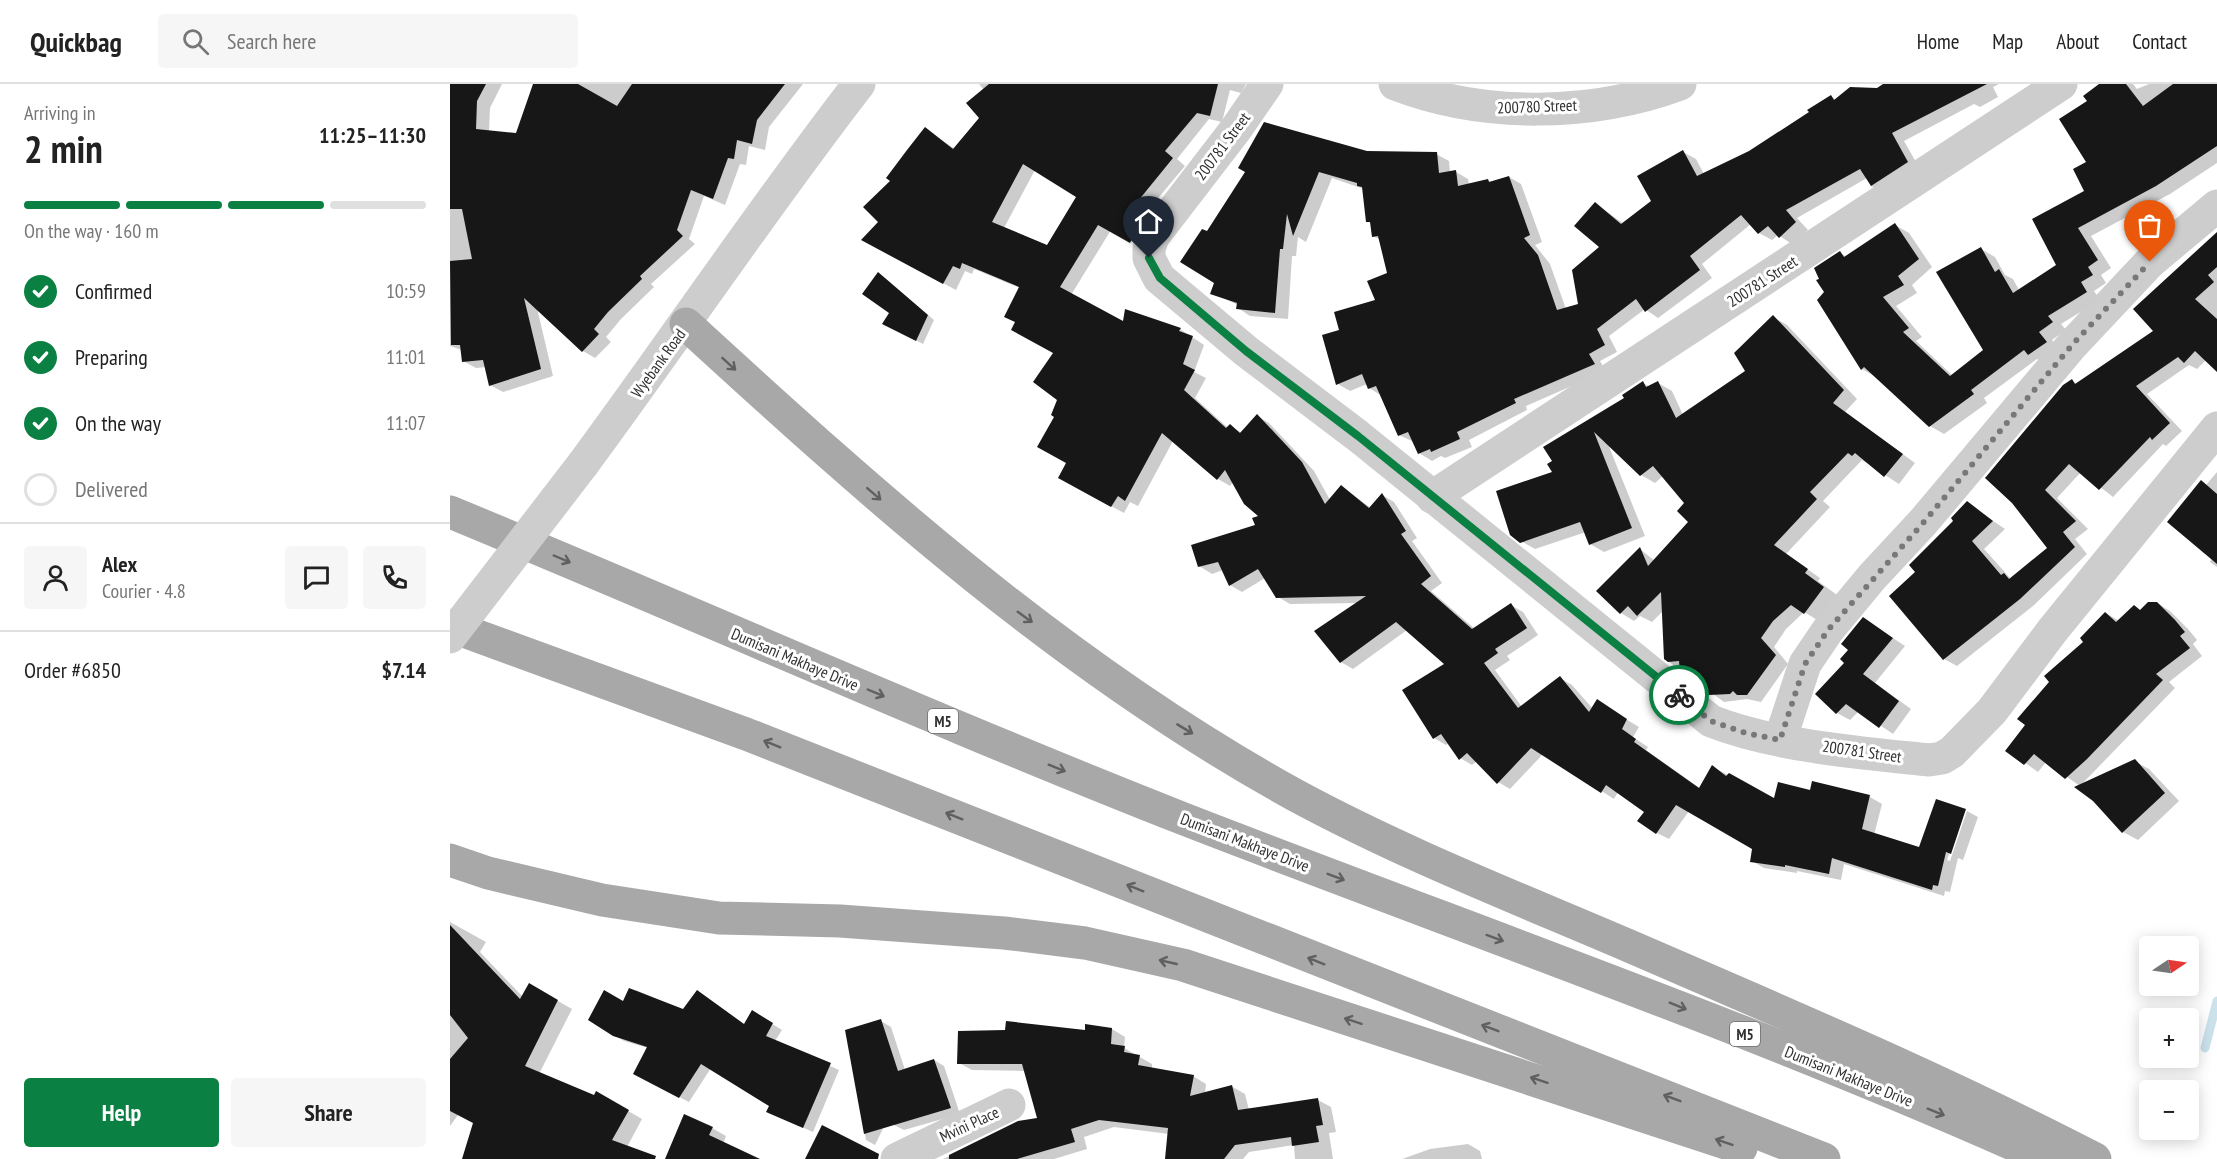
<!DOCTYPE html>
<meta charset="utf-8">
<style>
body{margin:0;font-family:"PT Sans Narrow",sans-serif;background:#f6f6f6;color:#222;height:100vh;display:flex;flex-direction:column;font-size:22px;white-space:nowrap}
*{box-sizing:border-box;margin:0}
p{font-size:20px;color:#767676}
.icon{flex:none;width:33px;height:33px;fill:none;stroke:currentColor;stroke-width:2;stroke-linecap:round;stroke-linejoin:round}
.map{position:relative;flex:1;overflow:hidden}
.details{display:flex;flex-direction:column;background:#fff;width:450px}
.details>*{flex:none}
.needle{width:39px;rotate:77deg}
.fabs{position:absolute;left:1689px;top:852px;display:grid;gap:12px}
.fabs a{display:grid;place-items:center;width:60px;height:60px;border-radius:6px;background:#fff;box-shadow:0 3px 15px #0003;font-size:30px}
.pin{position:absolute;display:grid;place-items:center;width:51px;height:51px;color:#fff;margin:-62px -26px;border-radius:50% 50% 50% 0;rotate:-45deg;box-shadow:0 0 6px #0007}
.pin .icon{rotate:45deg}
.courier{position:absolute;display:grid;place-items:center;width:60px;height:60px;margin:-30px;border:4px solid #0b8043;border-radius:50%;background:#fff;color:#222;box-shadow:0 2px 8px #0007}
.summary em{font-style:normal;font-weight:700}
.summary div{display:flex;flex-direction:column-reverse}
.summary{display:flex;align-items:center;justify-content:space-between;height:102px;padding:0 24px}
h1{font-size:39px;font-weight:700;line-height:45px}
.bar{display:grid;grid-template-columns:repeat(4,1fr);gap:9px 6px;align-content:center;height:72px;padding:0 24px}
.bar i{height:8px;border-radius:4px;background:#e0e0e0}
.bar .active{background:#0b8043}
.bar p{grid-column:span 4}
.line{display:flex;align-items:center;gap:15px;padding:0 24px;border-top:2px solid #e0e0e0}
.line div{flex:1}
.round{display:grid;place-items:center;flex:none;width:63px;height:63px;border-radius:6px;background:#f6f6f6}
ol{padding:0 24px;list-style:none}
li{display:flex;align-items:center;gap:18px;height:66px}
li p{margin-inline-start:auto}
li .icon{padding:6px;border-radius:50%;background:#0b8043;color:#fff;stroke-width:4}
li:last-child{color:#767676}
li i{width:33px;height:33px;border:3px solid #e0e0e0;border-radius:50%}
.cta{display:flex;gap:12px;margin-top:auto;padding:12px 24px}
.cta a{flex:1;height:69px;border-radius:6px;background:#0b8043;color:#fff;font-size:24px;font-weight:700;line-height:69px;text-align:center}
.cta a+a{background:#f6f6f6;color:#222}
header{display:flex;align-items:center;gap:36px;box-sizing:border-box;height:84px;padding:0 30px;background:#fff;border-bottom:2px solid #e0e0e0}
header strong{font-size:28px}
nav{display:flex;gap:33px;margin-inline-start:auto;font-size:21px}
.search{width:420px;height:54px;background:#f6f6f6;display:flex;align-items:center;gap:15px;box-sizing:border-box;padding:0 21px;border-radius:6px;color:#767676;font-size:22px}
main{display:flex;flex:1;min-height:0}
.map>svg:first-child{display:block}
</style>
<header>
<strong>Quickbag</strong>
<div class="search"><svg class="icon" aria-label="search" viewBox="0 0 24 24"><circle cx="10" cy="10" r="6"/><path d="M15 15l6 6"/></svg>Search here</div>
<nav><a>Home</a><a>Map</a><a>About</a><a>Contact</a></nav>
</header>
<main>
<section class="details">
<div class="summary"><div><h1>2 min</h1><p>Arriving in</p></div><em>11:25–11:30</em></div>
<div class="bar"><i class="active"></i><i class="active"></i><i class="active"></i><i></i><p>On the way · 160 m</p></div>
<ol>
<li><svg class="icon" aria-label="check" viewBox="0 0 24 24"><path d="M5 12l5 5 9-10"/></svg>Confirmed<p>10:59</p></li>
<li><svg class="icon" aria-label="check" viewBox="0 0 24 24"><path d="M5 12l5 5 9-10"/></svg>Preparing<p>11:01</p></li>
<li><svg class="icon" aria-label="check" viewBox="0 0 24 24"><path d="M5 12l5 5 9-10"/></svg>On the way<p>11:07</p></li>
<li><i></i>Delivered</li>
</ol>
<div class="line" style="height:108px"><a class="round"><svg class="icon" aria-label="person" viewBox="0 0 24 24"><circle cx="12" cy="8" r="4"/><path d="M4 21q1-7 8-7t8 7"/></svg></a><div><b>Alex</b><p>Courier · 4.8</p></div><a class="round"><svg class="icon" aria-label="chat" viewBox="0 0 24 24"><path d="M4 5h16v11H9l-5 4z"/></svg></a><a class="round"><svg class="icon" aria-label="phone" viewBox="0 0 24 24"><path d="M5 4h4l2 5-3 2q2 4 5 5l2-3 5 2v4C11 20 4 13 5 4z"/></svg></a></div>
<div class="line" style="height:78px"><div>Order #6850</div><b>$7.14</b></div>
<div class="cta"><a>Help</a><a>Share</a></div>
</section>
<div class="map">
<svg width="1767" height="1075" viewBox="0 0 1767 1075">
<rect width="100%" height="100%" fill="#fff"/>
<g fill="#0003" fill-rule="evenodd">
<polygon points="0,0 52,0 40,24 39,47 67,50 85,0 353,0 319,43 315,66 299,62 296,81 290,80 275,121 254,112 239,155 245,160 201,200 204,203 171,235 156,253 161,258 145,274 133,267 87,224 103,292 53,308 40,301 36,283 26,284 13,277 12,266 0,262"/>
<path d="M529,0H796L791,9L780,6L772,38L759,35L727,75L735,82L699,125L712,133L693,164L661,146L621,211L674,239L730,245L754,261L744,288L756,294L745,314L778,344L780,342L792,349L807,332L819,339L864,387L880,416L892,403L921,424L932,411L944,418L967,454L962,457L992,499L981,507L1025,545L1061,521L1073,528L1088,551L1057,572L1060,576L1045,586L1072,623L1110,594L1122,601L1143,625H1159L1189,643L1183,653L1198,663L1196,666L1251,705L1263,683L1325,716L1361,708L1363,699L1420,713L1432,720L1424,751L1470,765L1514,726L1497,776L1500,777L1517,727L1528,733L1513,776L1508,774L1500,808L1495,807L1494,812L1394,780L1391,796L1347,787V789L1314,784L1302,777L1303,764L1239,727L1219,755L1207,749L1196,728L1168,708L1164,715L1093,670L1060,705L1048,698L1027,677L1022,681L1010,674L999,659L996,661L984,654L996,580L957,546L903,585L891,578L909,519L840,520L828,513L815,494L792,508L780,501L773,486L762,490L749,482L808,442L811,433L783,398L780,402L768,395L723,357L688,422L680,418L674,429L622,401L606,332L609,315L605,269L567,238L570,204L524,185L522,190L515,187L506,206L425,163L443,97L475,45L505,65L531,34L534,6ZM585,86L628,112L597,163L554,144Z"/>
<polygon points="1436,0 1549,0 1543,3 1548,13 1530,23 1524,20 1454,57 1470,85 1434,109 1421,102 1417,94 1347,134 1358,146 1342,160 1328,151 1322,156 1309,149 1301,140 1252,180 1262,194 1208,234 1195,225 1159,252 1167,268 1150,277 1156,287 1076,322 1077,326 1019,356 1022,363 995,374 991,372 982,377 969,369 964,358 949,351 932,312 919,304 917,300 900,307 888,300 891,247 927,217 938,190 931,156 923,152 922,140 917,137 914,105 882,94 856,158 848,153 846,172 842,172 838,235 800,232 788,224 788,221 762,209 766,199 757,149 797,88 917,68 986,70 999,77 1000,88 1006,88 1018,95 1019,101 1038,96 1042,99 1059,93 1071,100 1092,158 1085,161 1100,180 1116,225 1130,221 1151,163 1146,120 1174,140 1203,117 1233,68 1246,75 1254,90 1300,68 1361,29 1381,12 1386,16 1427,5"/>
<polygon points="1651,0 1683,0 1687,5 1699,0 1767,0 1767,79 1720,110 1641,152 1661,184 1651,191 1656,199 1644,207 1650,216 1611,240 1616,246 1602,256 1610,266 1593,278 1587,275 1534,314 1537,319 1494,350 1480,342 1426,293 1412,285 1369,216 1376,208 1390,169 1397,173 1445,141 1459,149 1482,183 1462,201 1467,209 1446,222 1472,253 1466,257 1503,292 1535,266 1531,165 1545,173 1555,191 1563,195 1569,206 1608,182 1636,108 1639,18"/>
<polygon points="1767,154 1767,283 1756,276 1747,285 1739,281 1697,310 1732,347 1716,362 1713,360 1663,413 1631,388 1607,414 1638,445 1625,455 1637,470 1583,522 1507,582 1494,575 1441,512 1468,489 1517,419 1555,445 1534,465 1561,495 1599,465 1563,418 1622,297 1628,300 1705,248"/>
<polygon points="435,194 484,236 473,260 435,240 442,228"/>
<polygon points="1323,233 1337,241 1407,315 1395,328 1465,379 1449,400 1412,376 1373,417 1380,423 1336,470 1370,494 1368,497 1387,511 1369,537 1354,528 1336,545 1324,563 1338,580 1311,618 1297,615 1274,618 1218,577 1213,527 1202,538 1190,532 1184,537 1171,529 1190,465 1205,477 1241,438 1236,419 1213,392 1205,399 1191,391 1158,360 1195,452 1154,468 1140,460 1136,448 1085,465 1071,457 1105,389 1193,299 1200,303 1208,299 1222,307 1233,331 1297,287"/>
<polygon points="1767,388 1767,483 1760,478 1762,474 1756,401"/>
<polygon points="1707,519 1720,527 1738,545 1747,556 1743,560 1752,572 1719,598 1725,604 1630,702 1684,677 1699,685 1729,717 1688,756 1673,748 1630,702 1596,678 1588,688 1557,666 1656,529 1669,537 1685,523 1691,527"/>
<polygon points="1414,535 1455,562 1425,599 1461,625 1443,650 1409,627 1400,636 1387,629 1400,565"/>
<polygon points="0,838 36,858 30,868 73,913 80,901 122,925 89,990 144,1013 147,1009 192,1035 177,1063 204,1075 14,1075 42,984 0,1042"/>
<polygon points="186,906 233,927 248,908 295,941 303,928 332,946 325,957 389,986 363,1048 318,1028 321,1021 261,984 239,1018 194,995 198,964 174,957 140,936 173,919"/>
<polygon points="431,937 441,943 455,986 484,976 494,982 510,1030 454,1046 444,1041 441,1028 425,1061 416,1056 396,948"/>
<polygon points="662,945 675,953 674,964 702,980 702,985 743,992 756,1000 755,1010 781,1002 795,1010 799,1026 868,1016 881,1023 886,1048 879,1049 883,1075 845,1075 844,1061 799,1068 793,1075 717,1075 719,1050 664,1043 634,1053 637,1065 604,1075 493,1075 568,1039 589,1035 575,987 522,986 509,979 636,947"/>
<polygon points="262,1044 276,1052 273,1060 307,1075 225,1075"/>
<polygon points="1018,1060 1030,1067 1032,1075 952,1075 980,1065"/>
</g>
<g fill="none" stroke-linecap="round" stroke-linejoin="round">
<polyline stroke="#cbe2ec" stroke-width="9" points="1755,964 1767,917"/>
</g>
<g fill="#171717" fill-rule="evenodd">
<polygon points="0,0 36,0 27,17 26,45 66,49 83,0 128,0 167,22 182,0 335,0 307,36 302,60 287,56 284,75 278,74 263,115 241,106 227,146 233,152 190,192 192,195 158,228 144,245 149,250 132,268 74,214 91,285 39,302 33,276 12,278 10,261 1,261 0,177 22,175 12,125 0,125"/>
<path d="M539,0H768L760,32L747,29L715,67L723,74L688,117L701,125L688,142L680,159L648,141L610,203L673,237L675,225L731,244L729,247L743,252L733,280L745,286L734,306L776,344L780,340L790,349L807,330L852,378L875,420L891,401L919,424L932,409L956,447L951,450L981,492L971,500L1022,545L1061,519L1077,544L1045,565L1048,569L1034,579L1068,624L1110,592L1139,628L1147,615L1177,635L1172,645L1186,655L1184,658L1249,704L1262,681L1276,692L1279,689L1324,714L1328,698L1360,706L1362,697L1420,711L1412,745L1469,763L1486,715L1516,725L1501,770L1496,768L1488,802L1483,801L1482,806L1382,774L1379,790L1335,781V783L1300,778L1302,765L1226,721L1206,750L1187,737L1194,728L1156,701L1151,709L1081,664L1047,700L1017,669L1009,676L991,650L983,655L952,606L994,580L946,538L890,579L864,547L916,512L826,514L808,485L779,502L768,478L748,483L741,461L805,441L802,434L808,432L794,420L775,386L767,396L712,349L675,417L668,412L661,423L608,394L616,379L587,363L604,333L601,331L607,316L583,298L603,269L561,246L565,238L554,233L569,203L512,179L510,185L503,182L493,200L411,156L428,138L413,123L440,97L436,94L457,66L475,43L503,65L529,34L516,19ZM573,80L626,113L597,161L542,138Z"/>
<polygon points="1433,0 1537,0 1442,49 1458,78 1421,102 1410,85 1336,126 1346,138 1329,154 1318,142 1308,150 1291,131 1240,172 1250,186 1195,228 1186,215 1147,245 1155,261 1139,270 1145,280 1064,315 1066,319 1007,348 1010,355 981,368 980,365 968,370 958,348 948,352 926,302 918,305 912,290 886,301 872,251 889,246 884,228 925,216 917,197 937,189 928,152 922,153 920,138 916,138 912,103 907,102 907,99 869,88 843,152 837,130 833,165 830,165 825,229 786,225 787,219 760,210 764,199 730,178 752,145 757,147 795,88 788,84 814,38 917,67 987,68 989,89 1006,86 1008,102 1038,95 1039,98 1059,92 1080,151 1074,154 1088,171 1107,226 1128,220 1122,186 1149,163 1124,142 1145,118 1171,140 1201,117 1187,92 1233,66 1247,92 1299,67 1359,28 1357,26 1381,11 1384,16 1400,3 1427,4"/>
<polygon points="1649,0 1676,0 1693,22 1723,0 1767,0 1767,62 1706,102 1628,144 1648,176 1638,183 1643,191 1631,198 1637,208 1598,232 1603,238 1589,248 1597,258 1578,271 1574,266 1521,306 1524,310 1479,343 1414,283 1411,286 1367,216 1374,208 1366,196 1369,195 1364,184 1390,167 1394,173 1445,139 1469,175 1448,192 1454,201 1433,213 1459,244 1453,248 1500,292 1533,266 1486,188 1531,163 1545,188 1549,185 1563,209 1606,181 1582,135 1634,107 1623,85 1636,78 1609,35 1637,17 1633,12"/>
<polygon points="1767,148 1767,183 1758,191 1764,198 1745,215 1767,235 1767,288 1745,267 1734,279 1728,273 1686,302 1720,339 1702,356 1700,353 1649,406 1619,380 1595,406 1626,437 1613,448 1625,463 1570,515 1493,576 1439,512 1465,488 1459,481 1503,437 1501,434 1517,417 1543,437 1522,457 1551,491 1554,489 1559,495 1597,464 1562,419 1535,394 1613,301 1622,295 1625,300 1703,247 1683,225"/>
<polygon points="428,188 478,231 466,257 432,240 439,229 412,210"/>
<polygon points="1323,231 1394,306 1383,319 1453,370 1434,393 1405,369 1402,372 1398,369 1360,408 1367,415 1324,461 1358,485 1355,489 1374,503 1354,530 1341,521 1323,537 1311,554 1326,571 1297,611 1287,611 1283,607 1280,610 1259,611 1245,600 1244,593 1237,593 1230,588 1229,577 1218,578 1214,575 1211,508 1187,532 1178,522 1170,530 1146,507 1190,463 1198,482 1238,438 1227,427 1234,419 1203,382 1190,392 1144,348 1182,444 1139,461 1130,438 1070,459 1060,451 1046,407 1102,388 1097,380 1102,377 1093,363 1174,314 1172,311 1193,297 1196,303 1208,297 1226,334 1295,287 1284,269"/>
<polygon points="1751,396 1767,410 1767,480 1717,438"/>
<polygon points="1698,518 1707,518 1725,536 1735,548 1730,552 1740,564 1706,590 1713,596 1637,675 1615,695 1584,670 1574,681 1555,667 1575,641 1567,635 1599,598 1594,592 1633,558 1630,554 1655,528 1666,538 1684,521 1690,526"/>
<polygon points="1413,533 1443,554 1413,590 1449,617 1429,644 1396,620 1386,630 1365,610 1394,579 1390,575 1398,566 1391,560"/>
<polygon points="1685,675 1715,709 1672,749 1643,717 1624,703"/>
<polygon points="0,841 70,915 79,899 108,916 75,982 144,1011 146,1007 179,1026 162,1056 206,1072 205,1075 12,1075 23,1039 0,1027 0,975 18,954 0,931"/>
<polygon points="179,904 233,925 247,906 294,940 302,926 323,939 316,952 381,979 353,1044 316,1028 319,1022 251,980 229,1014 183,990 197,963 163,952 138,936 154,906 173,917"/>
<polygon points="431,935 448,987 484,975 501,1024 414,1050 395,946"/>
<polygon points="556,937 635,946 635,940 662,944 661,960 675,962 674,968 690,971 688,981 744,991 740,1012 782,1001 788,1026 868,1014 873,1041 866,1042 869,1058 842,1062 841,1053 785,1061 774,1075 715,1075 718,1044 649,1036 621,1045 625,1058 567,1075 499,1075 499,1071 568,1037 587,1034 572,980 507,980 508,947 555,946"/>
<polygon points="234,1030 263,1043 259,1051 310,1075 215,1075"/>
<polygon points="372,1041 429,1070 428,1075 355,1075"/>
</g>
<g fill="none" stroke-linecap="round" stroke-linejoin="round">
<g stroke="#cdcdcd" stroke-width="33">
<path d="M817,0L786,45L703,153L699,165V174L709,194L796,267L908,352L1261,637C1324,662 1412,669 1479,676L1492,674L1502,668L1542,627L1602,547L1767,344"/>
<path d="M945,0C1032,34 1141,33 1230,0"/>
<path d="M133,380C226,254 313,124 409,0"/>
<polyline points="982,413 1611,0"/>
<polyline points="1330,656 1355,580 1378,546 1422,493 1474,437 1622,261 1700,178 1767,122"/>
<polyline points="447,1075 559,1021"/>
</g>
<g stroke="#a8a8a8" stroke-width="33">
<path d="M236,240C427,415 616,585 845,711C952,769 1065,813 1177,861C1334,929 1493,996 1645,1075"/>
<path d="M0,428C245,529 487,638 734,735C1022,847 1314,948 1596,1075"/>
<polyline points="0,542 296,650 1374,1075"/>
<polyline points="0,776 38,789 152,816 269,834 390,837 554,849 635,859 733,881 1291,1064"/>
</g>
<polyline stroke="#cdcdcd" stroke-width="33" points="0,553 133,380"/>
</g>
<defs><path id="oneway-shaft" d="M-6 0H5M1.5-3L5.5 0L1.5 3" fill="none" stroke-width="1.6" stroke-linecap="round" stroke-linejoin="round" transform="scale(1.5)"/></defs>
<g stroke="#606060">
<use href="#oneway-shaft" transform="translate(279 280) rotate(42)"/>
<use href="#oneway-shaft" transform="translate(424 410) rotate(41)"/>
<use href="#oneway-shaft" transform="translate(112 475) rotate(23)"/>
<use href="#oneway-shaft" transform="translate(575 533) rotate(36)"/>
<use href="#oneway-shaft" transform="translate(426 609) rotate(23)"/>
<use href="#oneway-shaft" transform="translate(735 645) rotate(31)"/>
<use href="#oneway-shaft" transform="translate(322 660) rotate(-158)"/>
<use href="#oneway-shaft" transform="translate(607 684) rotate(22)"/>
<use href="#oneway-shaft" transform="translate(504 732) rotate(-158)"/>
<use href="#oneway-shaft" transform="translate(886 793) rotate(21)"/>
<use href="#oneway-shaft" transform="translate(685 804) rotate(-158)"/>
<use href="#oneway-shaft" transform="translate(1045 854) rotate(20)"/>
<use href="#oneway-shaft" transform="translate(866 877) rotate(-158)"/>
<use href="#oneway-shaft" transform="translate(718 878) rotate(-167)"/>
<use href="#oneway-shaft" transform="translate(1228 922) rotate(22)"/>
<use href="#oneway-shaft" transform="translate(903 937) rotate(-162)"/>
<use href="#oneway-shaft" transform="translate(1040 944) rotate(-159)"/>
<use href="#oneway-shaft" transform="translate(1089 996) rotate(-162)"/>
<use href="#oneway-shaft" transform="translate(1222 1014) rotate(-159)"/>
<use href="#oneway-shaft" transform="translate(1486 1028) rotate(22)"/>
<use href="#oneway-shaft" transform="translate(1274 1058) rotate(-161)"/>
</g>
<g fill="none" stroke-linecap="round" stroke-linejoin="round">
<polyline stroke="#787878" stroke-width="6" stroke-dasharray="0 10.8" points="1229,611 1261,637 1296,649 1330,656 1355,580 1378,546 1474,438 1622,261 1700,178"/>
<polyline stroke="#0b8043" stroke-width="8" points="699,174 710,194 796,267 908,352 1229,611"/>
</g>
<g text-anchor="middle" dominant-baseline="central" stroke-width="6" stroke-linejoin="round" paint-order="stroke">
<g fill="#fff" stroke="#6e6e6e" stroke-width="1.5">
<rect x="478" y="625" width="30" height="24" rx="4.5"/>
<rect x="1280" y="938" width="30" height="24" rx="4.5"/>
</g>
<g font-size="15" font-weight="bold" fill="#303030">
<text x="493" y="637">M5</text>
<text x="1295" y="950">M5</text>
</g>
<g font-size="16" fill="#303030" stroke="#fff">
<text transform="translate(1087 22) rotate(-2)">200780 Street</text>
<text transform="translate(772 62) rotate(-53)">200781 Street</text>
<text transform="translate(1312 197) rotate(-33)">200781 Street</text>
<text transform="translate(208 279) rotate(-54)">Wyebank Road</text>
<text transform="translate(345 575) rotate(23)">Dumisani Makhaye Drive</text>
<text transform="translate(1412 667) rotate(8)">200781 Street</text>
<text transform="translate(795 758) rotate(21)">Dumisani Makhaye Drive</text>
<text transform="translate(1399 992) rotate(22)">Dumisani Makhaye Drive</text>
<text transform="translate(519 1040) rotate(-25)">Mvini Place</text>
</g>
</g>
</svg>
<div class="fabs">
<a><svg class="needle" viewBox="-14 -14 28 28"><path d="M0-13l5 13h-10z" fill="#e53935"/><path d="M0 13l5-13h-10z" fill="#767676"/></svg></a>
<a>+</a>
<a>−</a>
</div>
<div class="pin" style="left:1700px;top:178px;background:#ea580c"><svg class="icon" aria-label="bag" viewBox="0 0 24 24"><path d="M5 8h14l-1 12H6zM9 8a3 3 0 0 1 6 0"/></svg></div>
<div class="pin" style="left:699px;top:174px;background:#1f2937"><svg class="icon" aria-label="home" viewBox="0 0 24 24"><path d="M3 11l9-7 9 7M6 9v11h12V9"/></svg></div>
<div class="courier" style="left:1229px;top:611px"><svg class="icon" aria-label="bike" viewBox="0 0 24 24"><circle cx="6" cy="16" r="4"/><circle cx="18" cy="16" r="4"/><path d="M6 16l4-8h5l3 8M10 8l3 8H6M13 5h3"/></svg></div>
</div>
</main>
